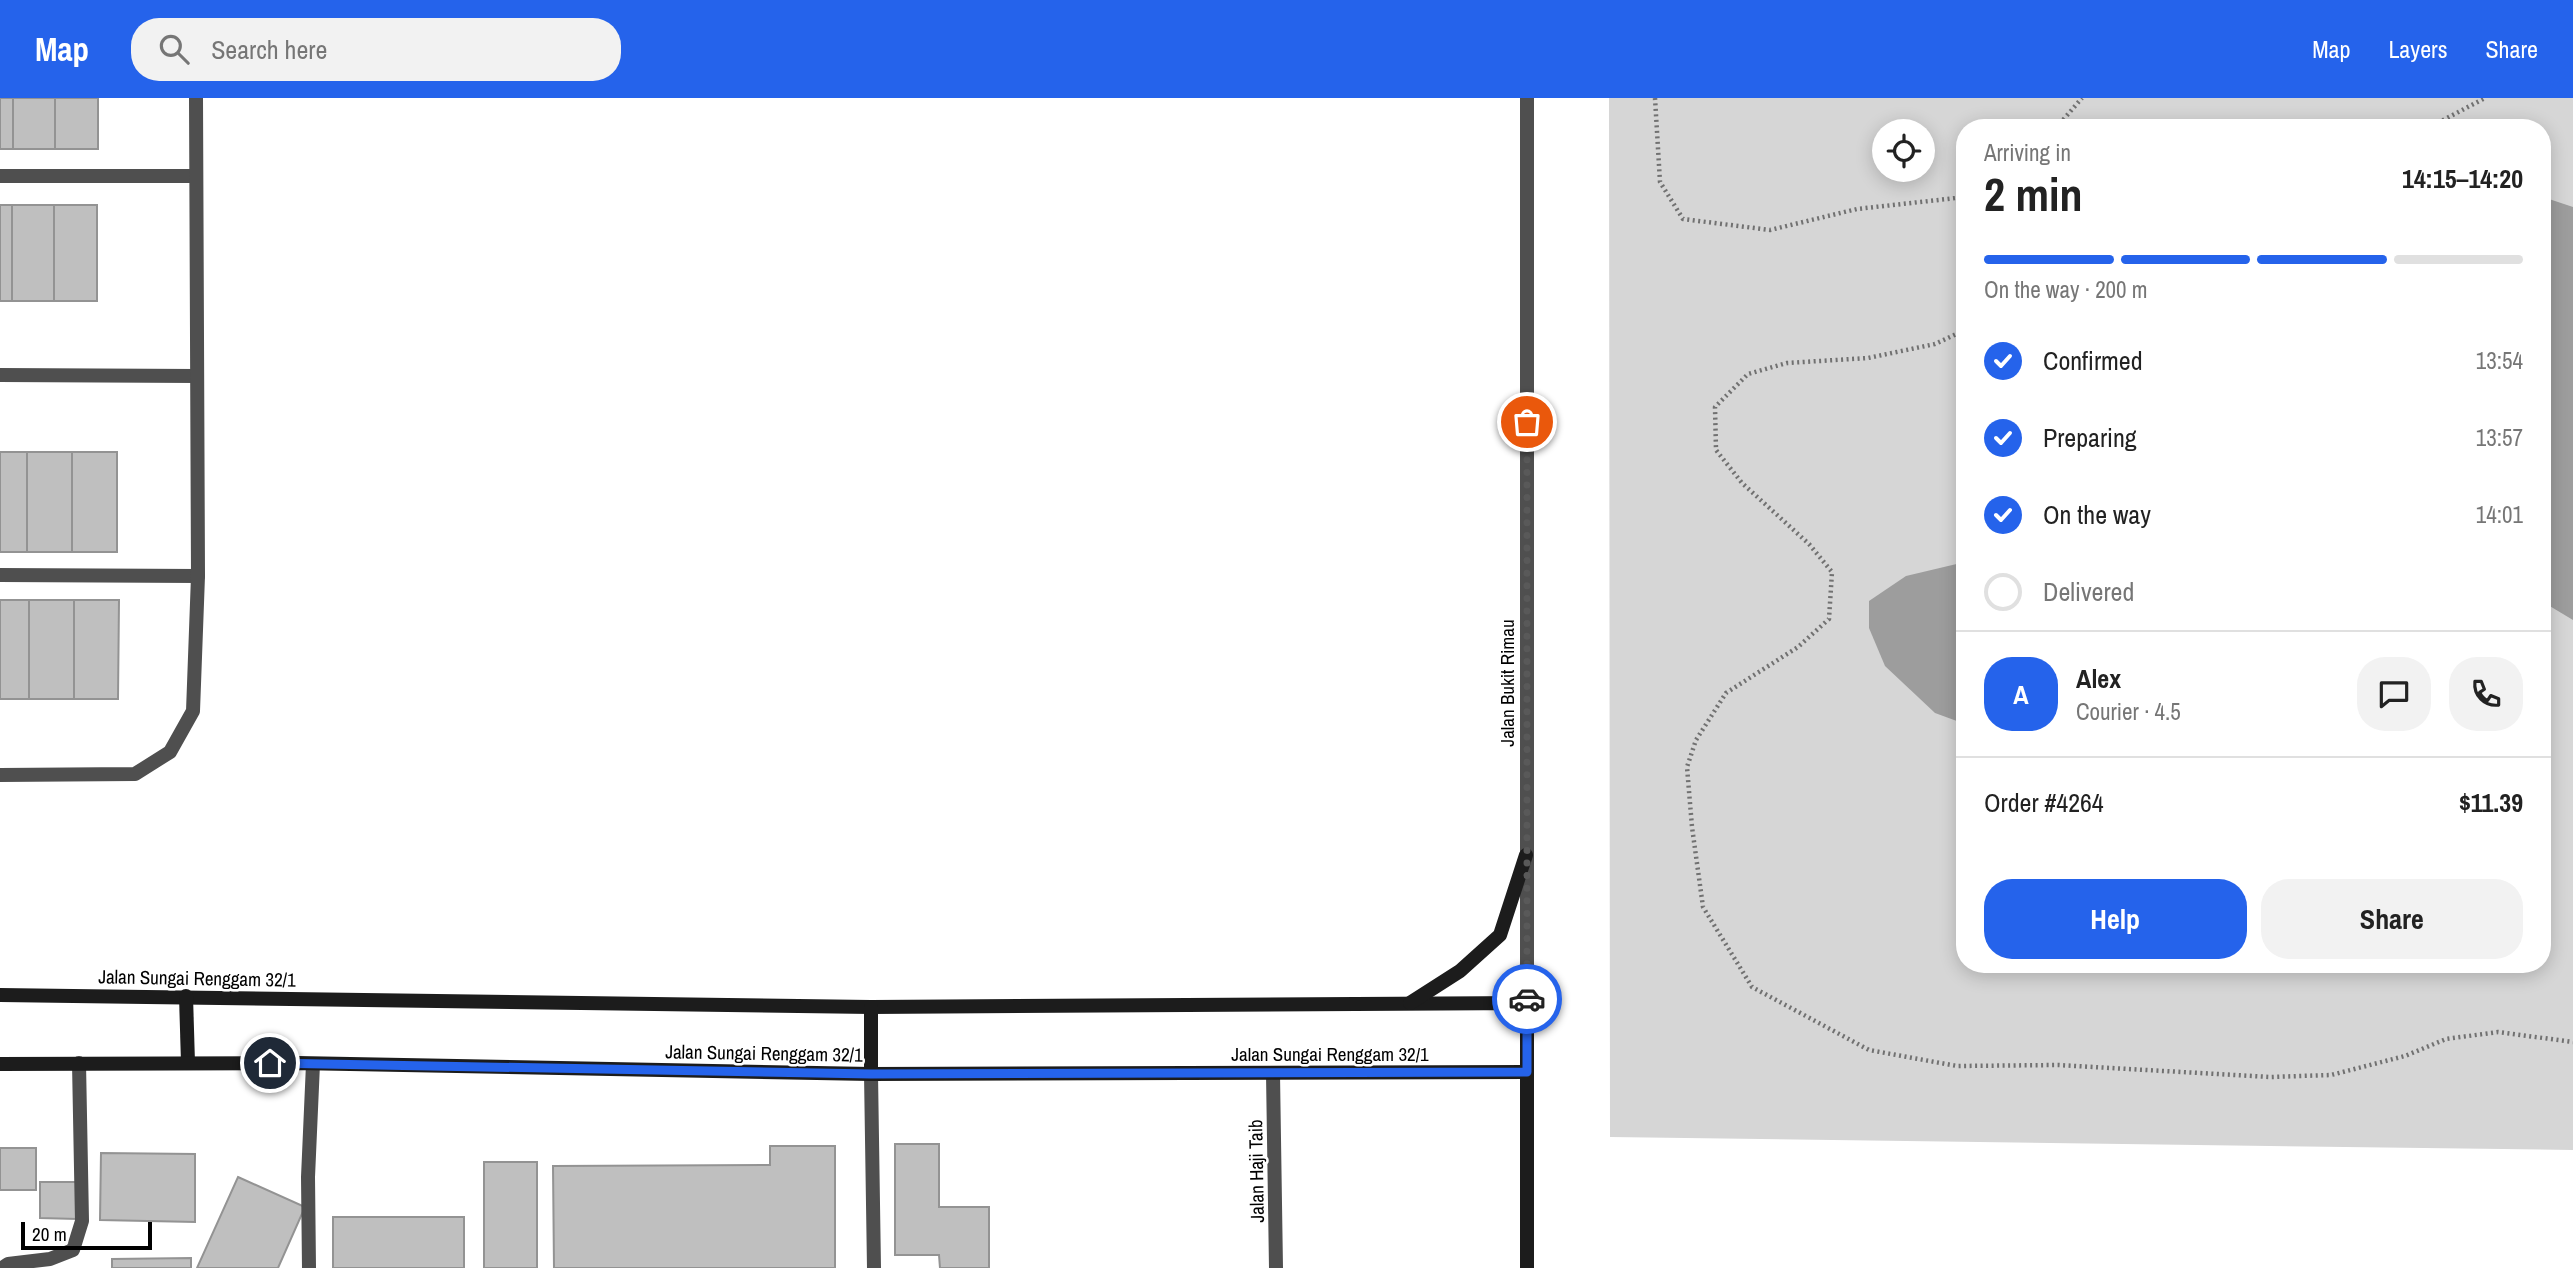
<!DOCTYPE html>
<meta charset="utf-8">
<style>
body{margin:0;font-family:"Archivo Narrow",sans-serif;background:#f2f2f2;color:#222;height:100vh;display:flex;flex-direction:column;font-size:26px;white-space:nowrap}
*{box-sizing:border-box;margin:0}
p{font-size:23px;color:#767676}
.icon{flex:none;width:38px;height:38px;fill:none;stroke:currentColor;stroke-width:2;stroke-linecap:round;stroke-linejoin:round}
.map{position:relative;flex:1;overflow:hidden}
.panel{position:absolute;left:1956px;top:21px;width:595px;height:854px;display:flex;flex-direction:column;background:#fff;border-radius:28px;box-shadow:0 4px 18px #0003}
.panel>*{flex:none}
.tools{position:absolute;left:1872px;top:21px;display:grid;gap:14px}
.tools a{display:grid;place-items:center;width:63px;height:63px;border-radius:50%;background:#fff;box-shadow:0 4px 18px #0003;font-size:35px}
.scale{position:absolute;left:21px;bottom:18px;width:131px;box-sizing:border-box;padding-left:7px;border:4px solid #000;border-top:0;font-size:19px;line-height:24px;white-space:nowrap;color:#000;-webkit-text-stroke:5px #fff;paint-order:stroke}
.pin{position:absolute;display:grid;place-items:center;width:60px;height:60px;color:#fff;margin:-30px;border:4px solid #fff;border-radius:50%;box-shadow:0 2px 7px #0007}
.courier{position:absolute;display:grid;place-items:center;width:70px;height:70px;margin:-35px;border:5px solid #2563eb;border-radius:50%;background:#fff;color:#222;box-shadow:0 2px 9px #0007}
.head em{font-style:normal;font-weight:800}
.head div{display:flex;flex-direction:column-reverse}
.head{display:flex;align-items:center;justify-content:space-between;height:119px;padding:0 28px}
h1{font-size:46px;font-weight:800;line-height:52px}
.bar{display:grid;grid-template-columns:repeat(4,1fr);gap:10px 7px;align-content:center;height:84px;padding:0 28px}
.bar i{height:9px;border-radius:5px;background:#e0e0e0}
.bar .selected{background:#2563eb}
.bar p{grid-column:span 4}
.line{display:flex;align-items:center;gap:18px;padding:0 28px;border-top:2px solid #e0e0e0}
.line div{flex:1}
.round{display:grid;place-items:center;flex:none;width:74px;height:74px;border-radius:28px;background:#f2f2f2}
ol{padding:0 28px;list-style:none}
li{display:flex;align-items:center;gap:21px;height:77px}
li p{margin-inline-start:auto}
li .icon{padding:7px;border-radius:50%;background:#2563eb;color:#fff;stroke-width:4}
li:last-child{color:#767676}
li i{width:38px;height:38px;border:4px solid #e0e0e0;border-radius:50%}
.action{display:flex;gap:14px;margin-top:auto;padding:14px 28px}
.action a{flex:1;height:80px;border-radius:28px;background:#2563eb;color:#fff;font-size:28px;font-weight:800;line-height:80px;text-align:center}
.action a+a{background:#f2f2f2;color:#222}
header{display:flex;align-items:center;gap:42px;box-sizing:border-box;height:98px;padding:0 35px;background:#2563eb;color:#fff}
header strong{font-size:33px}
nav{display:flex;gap:38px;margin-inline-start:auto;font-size:24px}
.search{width:490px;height:63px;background:#f2f2f2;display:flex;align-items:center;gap:18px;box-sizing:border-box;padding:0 24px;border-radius:28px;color:#767676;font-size:26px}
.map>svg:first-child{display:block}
</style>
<header>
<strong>Map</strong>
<div class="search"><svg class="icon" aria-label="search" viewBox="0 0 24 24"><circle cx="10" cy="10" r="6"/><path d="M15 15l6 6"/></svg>Search here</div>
<nav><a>Map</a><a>Layers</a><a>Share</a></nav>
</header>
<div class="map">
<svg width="2573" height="1170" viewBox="0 0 2573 1170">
<rect width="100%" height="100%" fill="#fff"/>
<path fill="#d6d6d6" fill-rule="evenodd" d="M1609,0H2573V1052L1610,1039ZM1965,30H2543V866H1965ZM1885,33H1923V72H1885Z"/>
<g fill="#9d9d9d">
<polygon points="2543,99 2573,109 2573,522 2543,504"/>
<polygon points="1965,464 1965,626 1935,615 1885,568 1869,530 1869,503 1906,478"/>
</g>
<g fill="#bfbfbf" stroke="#939393" stroke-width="2">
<rect x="0" y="0" width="13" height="51"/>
<rect x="13" y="0" width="42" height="51"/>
<rect x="55" y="0" width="43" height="51"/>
<rect x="0" y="107" width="12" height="96"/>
<rect x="12" y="107" width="42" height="96"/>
<rect x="54" y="107" width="43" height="96"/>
<rect x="0" y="354" width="27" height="100"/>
<rect x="27" y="354" width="45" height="100"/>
<rect x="72" y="354" width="45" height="100"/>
<rect x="0" y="502" width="29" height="99"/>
<rect x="29" y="502" width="45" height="99"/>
<polygon points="74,502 119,502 118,601 74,601"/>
<polygon points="895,1046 939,1046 939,1109 989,1109 989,1170 940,1170 939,1157 895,1157"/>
<polygon points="770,1048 835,1048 835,1170 554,1170 553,1068 770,1067"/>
<rect x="0" y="1050" width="36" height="42"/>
<polygon points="101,1055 195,1056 195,1124 100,1122"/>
<rect x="484" y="1064" width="53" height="106"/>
<polygon points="238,1079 305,1109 278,1170 197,1170"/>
<polygon points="40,1084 77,1084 77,1121 40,1120"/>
<rect x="333" y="1119" width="131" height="51"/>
<polygon points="191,1160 191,1170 112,1170 112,1161"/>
</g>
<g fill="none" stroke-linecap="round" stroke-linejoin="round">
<g stroke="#717171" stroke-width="4.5" stroke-dasharray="2 3.5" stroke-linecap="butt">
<polyline points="1655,0 1660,84 1683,121 1770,132 1857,111 1965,99"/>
<polyline points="2056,30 2082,0"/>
<polyline points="2428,30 2485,0"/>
<polyline points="1965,232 1935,246 1868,260 1787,265 1748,276 1715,309 1716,352 1742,385 1809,446 1832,474 1829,521 1798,549 1726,595 1696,642 1687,669 1692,729 1703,809 1752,889 1869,952 1957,968 2058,967 2270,979 2331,977 2405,958 2446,941 2498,934 2573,944"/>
</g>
<g stroke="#4f4f4f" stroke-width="14">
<polyline points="0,78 196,78"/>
<polyline points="0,477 198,478"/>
<polyline points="871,976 874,1170"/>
<polyline points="309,1170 308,1079 313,966"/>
</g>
<g stroke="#4f4f4f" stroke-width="14">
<polyline points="0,277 197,278"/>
<polyline points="0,677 135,676 170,654 193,613 198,478 196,0"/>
<polyline points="1273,976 1276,1170"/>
<polyline points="2,1170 8,1166 50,1161 73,1152 82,1123 79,965"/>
</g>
<polyline stroke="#4f4f4f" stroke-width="14" points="1527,905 1527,0"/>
<g stroke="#1c1c1c" stroke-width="14">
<polyline points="0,897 871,909 1527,905 1527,1170"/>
<polyline points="186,898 188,965"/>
<polyline points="1410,905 1460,873 1500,837 1526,757"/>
<polyline points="871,909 871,976"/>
<polyline points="0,966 297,965 871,976 1527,974"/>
</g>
</g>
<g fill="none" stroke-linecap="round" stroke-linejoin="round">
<polyline stroke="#595959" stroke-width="7" stroke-dasharray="0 12.6" points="1527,324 1527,901"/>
<polyline stroke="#2563eb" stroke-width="9" points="270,965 871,976 1527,974 1527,901"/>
</g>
<g text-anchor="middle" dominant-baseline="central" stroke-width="5" stroke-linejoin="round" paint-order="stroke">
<g font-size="19" fill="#000" stroke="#fff">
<text transform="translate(1507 585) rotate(-90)">Jalan Bukit Rimau</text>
<text transform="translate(197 880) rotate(1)">Jalan Sungai Renggam 32/1</text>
<text transform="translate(764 955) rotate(1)">Jalan Sungai Renggam 32/1</text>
<text x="1330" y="956">Jalan Sungai Renggam 32/1</text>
<text transform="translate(1256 1073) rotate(-91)">Jalan Haji Taib</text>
</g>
</g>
</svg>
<div class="tools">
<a><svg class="icon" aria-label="locate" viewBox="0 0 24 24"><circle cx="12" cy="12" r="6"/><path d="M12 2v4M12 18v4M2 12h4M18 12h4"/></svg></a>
</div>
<div class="scale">20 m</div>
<div class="pin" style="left:1527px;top:324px;background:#ea580c"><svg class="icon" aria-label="bag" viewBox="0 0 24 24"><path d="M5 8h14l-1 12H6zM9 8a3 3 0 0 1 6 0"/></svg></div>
<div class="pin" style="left:270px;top:965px;background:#1f2937"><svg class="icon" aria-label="home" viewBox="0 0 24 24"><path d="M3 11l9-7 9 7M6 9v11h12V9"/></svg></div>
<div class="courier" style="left:1527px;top:901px"><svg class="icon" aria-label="car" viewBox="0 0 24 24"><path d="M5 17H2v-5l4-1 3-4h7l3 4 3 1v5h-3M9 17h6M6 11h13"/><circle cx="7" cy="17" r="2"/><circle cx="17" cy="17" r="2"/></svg></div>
<section class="panel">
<div class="head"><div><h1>2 min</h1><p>Arriving in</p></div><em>14:15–14:20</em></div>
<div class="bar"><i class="selected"></i><i class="selected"></i><i class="selected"></i><i></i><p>On the way · 200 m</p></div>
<ol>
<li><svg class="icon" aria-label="check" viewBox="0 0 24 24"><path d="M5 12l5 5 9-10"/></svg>Confirmed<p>13:54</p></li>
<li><svg class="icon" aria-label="check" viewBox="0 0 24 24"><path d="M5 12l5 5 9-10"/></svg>Preparing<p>13:57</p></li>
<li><svg class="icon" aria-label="check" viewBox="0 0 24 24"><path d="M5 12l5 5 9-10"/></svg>On the way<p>14:01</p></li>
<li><i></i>Delivered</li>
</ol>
<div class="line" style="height:126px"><b class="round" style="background:#2563eb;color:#fff">A</b><div><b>Alex</b><p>Courier · 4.5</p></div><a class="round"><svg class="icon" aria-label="chat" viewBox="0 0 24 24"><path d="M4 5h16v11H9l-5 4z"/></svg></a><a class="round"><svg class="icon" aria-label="phone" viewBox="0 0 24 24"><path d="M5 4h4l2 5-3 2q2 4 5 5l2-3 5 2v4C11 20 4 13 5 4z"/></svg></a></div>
<div class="line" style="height:91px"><div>Order #4264</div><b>$11.39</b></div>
<div class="action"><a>Help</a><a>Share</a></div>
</section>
</div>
